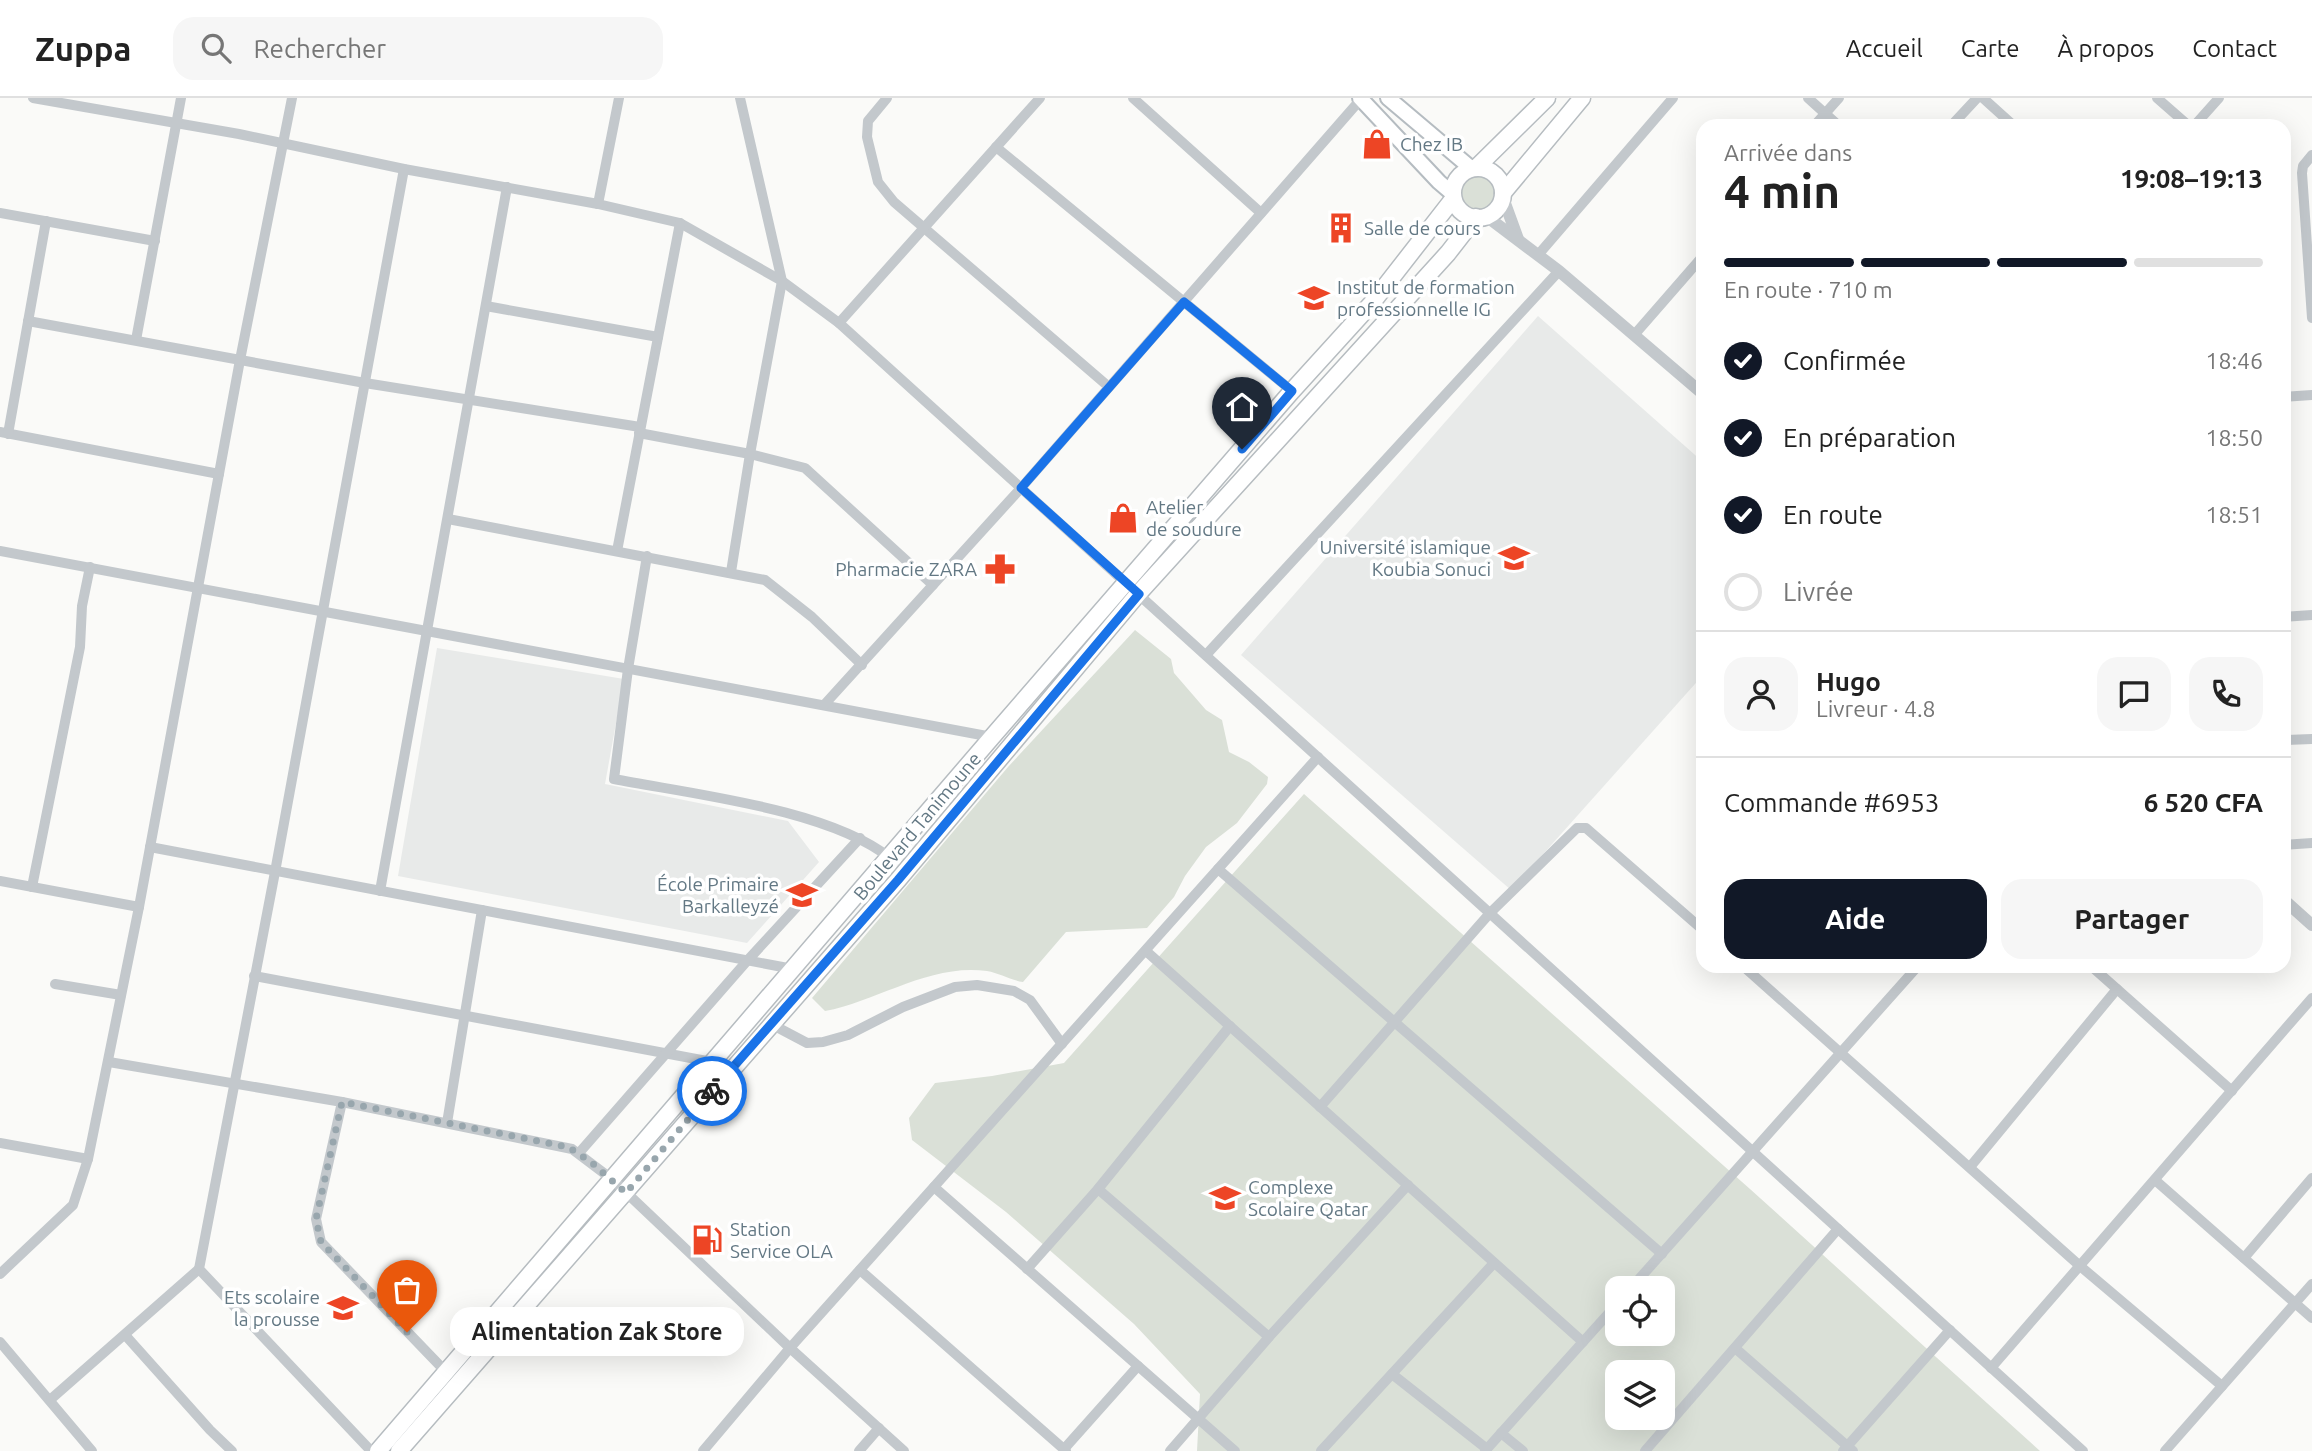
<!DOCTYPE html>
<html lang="fr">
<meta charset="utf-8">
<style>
body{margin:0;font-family:Ubuntu,sans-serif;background:#f6f6f6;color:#222;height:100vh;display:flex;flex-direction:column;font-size:26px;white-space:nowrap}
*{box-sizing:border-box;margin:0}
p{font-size:23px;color:#767676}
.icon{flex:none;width:38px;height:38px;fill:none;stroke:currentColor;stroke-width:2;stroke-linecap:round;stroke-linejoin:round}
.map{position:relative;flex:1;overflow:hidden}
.details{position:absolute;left:1696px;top:21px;width:595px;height:854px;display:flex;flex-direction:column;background:#fff;border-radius:21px;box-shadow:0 7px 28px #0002}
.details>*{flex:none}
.buttons{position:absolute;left:1605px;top:1178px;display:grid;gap:14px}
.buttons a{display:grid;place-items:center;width:70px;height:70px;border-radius:14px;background:#fff;box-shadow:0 7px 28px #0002;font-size:35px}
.pin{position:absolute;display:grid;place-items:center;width:60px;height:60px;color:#fff;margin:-72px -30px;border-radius:50% 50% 50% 0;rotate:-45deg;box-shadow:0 0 7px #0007}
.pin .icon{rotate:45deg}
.courier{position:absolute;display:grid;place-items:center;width:70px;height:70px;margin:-35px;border:5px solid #1a73e8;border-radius:50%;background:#fff;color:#222;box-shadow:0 2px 9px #0007}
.bubble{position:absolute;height:49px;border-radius:21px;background:#fff;box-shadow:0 7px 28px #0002;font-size:23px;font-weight:700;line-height:49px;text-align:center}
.headline em{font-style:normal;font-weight:700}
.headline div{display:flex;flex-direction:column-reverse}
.headline{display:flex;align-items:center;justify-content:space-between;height:119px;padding:0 28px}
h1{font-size:46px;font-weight:700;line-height:52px}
.bar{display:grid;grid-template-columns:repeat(4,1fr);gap:10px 7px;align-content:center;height:84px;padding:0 28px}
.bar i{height:9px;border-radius:5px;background:#e0e0e0}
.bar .selected{background:#111827}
.bar p{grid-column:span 4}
.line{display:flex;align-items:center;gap:18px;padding:0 28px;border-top:2px solid #e0e0e0}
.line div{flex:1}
.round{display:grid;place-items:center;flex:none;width:74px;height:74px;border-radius:21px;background:#f6f6f6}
ol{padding:0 28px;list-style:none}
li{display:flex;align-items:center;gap:21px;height:77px}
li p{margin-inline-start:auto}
li .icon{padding:7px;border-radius:50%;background:#111827;color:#fff;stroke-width:4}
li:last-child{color:#767676}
li i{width:38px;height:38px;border:4px solid #e0e0e0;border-radius:50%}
.button{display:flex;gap:14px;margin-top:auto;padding:14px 28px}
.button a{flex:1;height:80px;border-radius:21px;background:#111827;color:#fff;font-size:28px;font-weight:700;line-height:80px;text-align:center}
.button a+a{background:#f6f6f6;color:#222}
header{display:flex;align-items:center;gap:42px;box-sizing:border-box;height:98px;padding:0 35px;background:#fff;border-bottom:2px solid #e0e0e0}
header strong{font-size:33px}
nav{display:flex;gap:38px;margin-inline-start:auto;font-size:24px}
.search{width:490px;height:63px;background:#f6f6f6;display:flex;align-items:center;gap:18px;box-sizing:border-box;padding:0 24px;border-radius:21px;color:#767676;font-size:26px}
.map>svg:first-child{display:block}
</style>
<header>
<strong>Zuppa</strong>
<div class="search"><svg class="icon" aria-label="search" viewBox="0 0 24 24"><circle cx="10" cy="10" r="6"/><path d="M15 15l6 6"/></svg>Rechercher</div>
<nav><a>Accueil</a><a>Carte</a><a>À propos</a><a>Contact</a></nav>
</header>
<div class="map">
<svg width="2312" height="1353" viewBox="0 0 2312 1353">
<rect width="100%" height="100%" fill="#fafaf8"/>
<g fill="#e8eae9">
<polygon points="1538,218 1703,364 1703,577 1511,792 1241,557"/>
<polygon points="437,550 624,581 605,686 788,723 819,764 747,845 398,778"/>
</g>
<g fill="#dae0d7" fill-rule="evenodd">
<circle cx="1479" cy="96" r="18"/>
<path d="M1135,532L1171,561L1174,575L1206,612L1222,622L1229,654L1249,664L1268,679L1267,686L1237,725L1206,749L1185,778L1174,799L1147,830L1066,834L1023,884C1010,882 999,875 987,873C930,865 878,903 825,913L812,900L1008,669Z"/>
<path d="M1304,696L1750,1091L2040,1353H1197L1200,1296L1134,1226L1006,1114L912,1042L909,1020L935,985L992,978L1064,965ZM1617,1190H1662V1236H1617ZM1617,1274H1662V1320H1617Z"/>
</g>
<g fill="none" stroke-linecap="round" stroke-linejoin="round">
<g stroke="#b5bcc1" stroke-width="18">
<g id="secondary">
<polyline points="1360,0 1439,84 1453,96"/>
<polyline points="1388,0 1472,71"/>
</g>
</g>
<g stroke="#b6bcc0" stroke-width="19">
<g id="primary">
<polyline points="1476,70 1547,0"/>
<circle cx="1478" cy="95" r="25"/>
<polyline points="1503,95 1582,0"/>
<polyline points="378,1353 992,639 1292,293 1372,205 1453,101"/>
<polyline points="399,1353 898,782 1138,496 1448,155 1476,119"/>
</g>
</g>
<g stroke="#c3c8cc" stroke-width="10">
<polyline points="33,0 239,36 404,71 598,106 680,125 782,183 839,225 2083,1353"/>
<polyline points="887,0 868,23 867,39 878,84 894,104 1109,289"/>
<polyline points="1133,0 1261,115"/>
<polyline points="1808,0 1839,28"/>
<polyline points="1983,0 2014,28"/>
<polyline points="2157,0 2189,28"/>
<polyline points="1814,28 1839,0"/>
<polyline points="1951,28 1977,0"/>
<polyline points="2194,28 2219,0"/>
<polyline points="996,49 1292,293"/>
<polyline points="2312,57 2303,68 2302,75 2312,220"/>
<polyline points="598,106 619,0"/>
<polyline points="0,115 155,143"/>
<polyline points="1538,157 1673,0"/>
<polyline points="486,208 658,239"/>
<polyline points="28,223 365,285 640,329"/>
<polyline points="839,225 1040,0"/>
<polyline points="1635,236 1703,158"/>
<polyline points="136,242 181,0"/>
<polyline points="2284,299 2312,297"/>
<polyline points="0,334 219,376"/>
<polyline points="639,335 750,356 805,370 933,487"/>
<polyline points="8,336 46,123"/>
<polyline points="448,421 765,482 812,519 862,567"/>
<polyline points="0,453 992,639"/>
<polyline points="617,453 680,125"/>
<path d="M647,458L628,571L614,681C691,696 829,711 890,760"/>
<polyline points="731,474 750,356 782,183 740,0"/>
<polyline points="2284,519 2312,517"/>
<polyline points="1206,557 1559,173"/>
<polyline points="824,607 1021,390 1361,1"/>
<polyline points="2284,642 2312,641"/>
<polyline points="2284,747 2312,745"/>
<polyline points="150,749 793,871"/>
<polyline points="1218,771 1662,1156"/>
<polyline points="0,783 139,809"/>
<polyline points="32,789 80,549 82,508 90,469"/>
<polyline points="380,793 507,89"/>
<polyline points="1146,853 1583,1244"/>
<polyline points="1743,868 2080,1168 2222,1288"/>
<polyline points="2091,868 2232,993"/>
<polyline points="254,878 712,964"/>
<polyline points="55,886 121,897"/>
<polyline points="771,926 807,945 823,944 848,937 903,909 955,889 977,887 1014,893 1030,902 1062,946"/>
<polyline points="109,964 342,1004 572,1051 613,1082 790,1250 904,1353"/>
<polyline points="342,1004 316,1121 321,1144 446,1274"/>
<polyline points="1320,1009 1490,815 1577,730 1586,730 1703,832"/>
<polyline points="447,1025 482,812"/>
<polyline points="0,1045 88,1061"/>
<polyline points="579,1055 747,863 860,740"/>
<polyline points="1970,1069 2117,891"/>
<polyline points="2155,1082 2312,1220"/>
<polyline points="934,1089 1235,1353"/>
<polyline points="1098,1091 1269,1239"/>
<polyline points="2244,1160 2312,1080"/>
<polyline points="1027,1171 1098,1091 1230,928"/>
<polyline points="860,1172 1066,1353"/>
<polyline points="0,1176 73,1107 88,1061 139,809 240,262 292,0"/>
<polyline points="1631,1190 1918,868"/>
<polyline points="126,1238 210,1332 232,1353"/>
<polyline points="0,1244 92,1353"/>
<polyline points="1735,1250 1853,1353"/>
<polyline points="1991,1270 2312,900"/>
<polyline points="1392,1276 1487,1351"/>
<polyline points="51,1301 199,1171"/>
<polyline points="1501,1335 1523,1353"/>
<polyline points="1064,1351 1138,1268"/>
<polyline points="371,1353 199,1171 275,774 404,71"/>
<polyline points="703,1353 790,1250 1318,659"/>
<polyline points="859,1353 879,1330"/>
<polyline points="1170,1353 1269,1239 1408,1087"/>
<polyline points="1321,1353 1494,1165"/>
<polyline points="1485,1353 1617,1206"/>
<polyline points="1645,1353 1838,1131"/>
<polyline points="1843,1353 1950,1232"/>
<polyline points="2165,1353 2312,1186"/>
</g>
<g stroke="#c3c8cc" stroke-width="12">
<polyline points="1502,97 1518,141"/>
<polyline points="1486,118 1559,173 1703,296"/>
<polyline points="2284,802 2312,827"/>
</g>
<use href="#secondary" stroke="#fff" stroke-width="14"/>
<use href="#primary" stroke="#fff" stroke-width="16"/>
</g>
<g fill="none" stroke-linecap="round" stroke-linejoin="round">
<polyline stroke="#98a6ad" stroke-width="7" stroke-dasharray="0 12.6" points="407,1234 321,1144 316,1121 342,1004 568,1049 591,1064 626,1095 712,993"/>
<polyline stroke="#1a73e8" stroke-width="9" points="712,993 898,782 1139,496 1021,390 1184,204 1292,293 1242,351"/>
</g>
<defs>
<g id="shop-bare" transform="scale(2.415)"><path d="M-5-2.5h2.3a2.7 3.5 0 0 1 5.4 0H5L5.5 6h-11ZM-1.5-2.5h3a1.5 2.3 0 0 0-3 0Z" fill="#ed4525" stroke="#fff" stroke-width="2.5" paint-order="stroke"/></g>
<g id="building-bare" transform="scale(2.415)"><path d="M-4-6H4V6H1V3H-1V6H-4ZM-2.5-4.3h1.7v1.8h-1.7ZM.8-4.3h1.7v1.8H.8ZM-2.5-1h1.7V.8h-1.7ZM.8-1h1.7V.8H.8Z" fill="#ed4525" stroke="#fff" stroke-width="2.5" paint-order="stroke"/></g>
<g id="university-bare" transform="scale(2.415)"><path d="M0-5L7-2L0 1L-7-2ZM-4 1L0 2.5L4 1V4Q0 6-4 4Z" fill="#ed4525" stroke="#fff" stroke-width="2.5" paint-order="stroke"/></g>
<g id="pharmacy-bare" transform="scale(2.415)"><path d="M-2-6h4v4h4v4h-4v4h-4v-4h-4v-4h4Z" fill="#ed4525" stroke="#fff" stroke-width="2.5" paint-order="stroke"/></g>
<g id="school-bare" transform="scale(2.415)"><path d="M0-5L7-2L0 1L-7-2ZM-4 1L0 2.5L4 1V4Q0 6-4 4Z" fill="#ed4525" stroke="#fff" stroke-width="2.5" paint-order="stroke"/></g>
<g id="fuel-bare" transform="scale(2.415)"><path d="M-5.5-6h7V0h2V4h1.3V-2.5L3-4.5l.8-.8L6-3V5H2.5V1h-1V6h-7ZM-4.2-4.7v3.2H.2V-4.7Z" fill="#ed4525" stroke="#fff" stroke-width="2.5" paint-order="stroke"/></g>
</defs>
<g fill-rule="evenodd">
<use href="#shop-bare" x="1377" y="46"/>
<use href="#building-bare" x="1341" y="130"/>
<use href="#university-bare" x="1314" y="200"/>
<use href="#shop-bare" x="1123" y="420"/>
<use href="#university-bare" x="1514" y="460"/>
<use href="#pharmacy-bare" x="1000" y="471"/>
<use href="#school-bare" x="802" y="797"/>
<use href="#school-bare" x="1225" y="1100"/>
<use href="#fuel-bare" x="707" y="1142"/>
<use href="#school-bare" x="343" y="1210"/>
</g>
<g text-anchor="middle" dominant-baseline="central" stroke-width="7" stroke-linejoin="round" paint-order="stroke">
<g font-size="19" fill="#637884" stroke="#fff" text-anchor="start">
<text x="1400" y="46">Chez IB</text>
<text x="1364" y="130">Salle de cours</text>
<text x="1337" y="189">Institut de formation<tspan x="1337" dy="22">professionnelle IG</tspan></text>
<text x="1146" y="409">Atelier<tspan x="1146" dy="22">de soudure</tspan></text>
<text x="1491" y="449" text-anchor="end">Université islamique<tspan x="1491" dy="22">Koubia Sonuci</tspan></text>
<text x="977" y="471" text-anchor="end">Pharmacie ZARA</text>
<text x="779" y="786" text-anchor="end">École Primaire<tspan x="779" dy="22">Barkalleyzé</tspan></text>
<text x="1248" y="1089">Complexe<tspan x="1248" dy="22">Scolaire Qatar</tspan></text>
<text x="730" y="1131">Station<tspan x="730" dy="22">Service OLA</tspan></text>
<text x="320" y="1199" text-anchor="end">Ets scolaire<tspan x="320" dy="22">la prousse</tspan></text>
</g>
<g font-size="19" fill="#637884" stroke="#fff">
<text transform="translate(917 728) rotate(-50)">Boulevard Tanimoune</text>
</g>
</g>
</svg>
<div class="buttons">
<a><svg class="icon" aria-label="locate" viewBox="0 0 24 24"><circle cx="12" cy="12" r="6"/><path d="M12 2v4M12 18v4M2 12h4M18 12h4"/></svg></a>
<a><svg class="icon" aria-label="layers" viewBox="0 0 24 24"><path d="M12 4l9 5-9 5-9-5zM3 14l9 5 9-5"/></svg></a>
</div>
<div class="pin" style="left:407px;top:1234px;background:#ea580c"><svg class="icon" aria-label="bag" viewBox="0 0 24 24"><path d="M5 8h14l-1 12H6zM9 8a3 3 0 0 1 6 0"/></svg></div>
<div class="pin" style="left:1242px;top:351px;background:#1f2937"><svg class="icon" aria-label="home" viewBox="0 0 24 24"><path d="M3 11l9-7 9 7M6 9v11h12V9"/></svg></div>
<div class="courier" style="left:712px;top:993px"><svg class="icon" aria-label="bike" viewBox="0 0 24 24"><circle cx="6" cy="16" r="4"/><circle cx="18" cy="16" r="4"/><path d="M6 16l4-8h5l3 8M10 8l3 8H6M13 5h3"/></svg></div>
<div class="bubble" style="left:450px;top:1209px;width:294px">Alimentation Zak Store</div>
<section class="details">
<div class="headline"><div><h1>4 min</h1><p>Arrivée dans</p></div><em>19:08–19:13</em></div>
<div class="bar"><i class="selected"></i><i class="selected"></i><i class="selected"></i><i></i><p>En route · 710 m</p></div>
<ol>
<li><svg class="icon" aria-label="check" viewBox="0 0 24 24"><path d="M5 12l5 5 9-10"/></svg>Confirmée<p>18:46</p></li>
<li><svg class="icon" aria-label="check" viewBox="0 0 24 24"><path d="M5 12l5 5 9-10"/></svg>En préparation<p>18:50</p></li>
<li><svg class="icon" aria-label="check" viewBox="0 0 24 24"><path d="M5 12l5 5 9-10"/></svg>En route<p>18:51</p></li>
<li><i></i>Livrée</li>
</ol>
<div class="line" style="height:126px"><a class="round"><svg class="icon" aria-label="person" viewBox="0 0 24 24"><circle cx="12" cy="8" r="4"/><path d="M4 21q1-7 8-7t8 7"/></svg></a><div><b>Hugo</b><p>Livreur · 4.8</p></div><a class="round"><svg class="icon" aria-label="chat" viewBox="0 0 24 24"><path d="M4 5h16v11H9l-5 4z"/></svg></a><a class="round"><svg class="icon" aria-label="phone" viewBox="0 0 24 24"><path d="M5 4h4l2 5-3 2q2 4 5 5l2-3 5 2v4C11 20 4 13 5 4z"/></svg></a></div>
<div class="line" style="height:91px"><div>Commande #6953</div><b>6 520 CFA</b></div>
<div class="button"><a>Aide</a><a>Partager</a></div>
</section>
</div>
